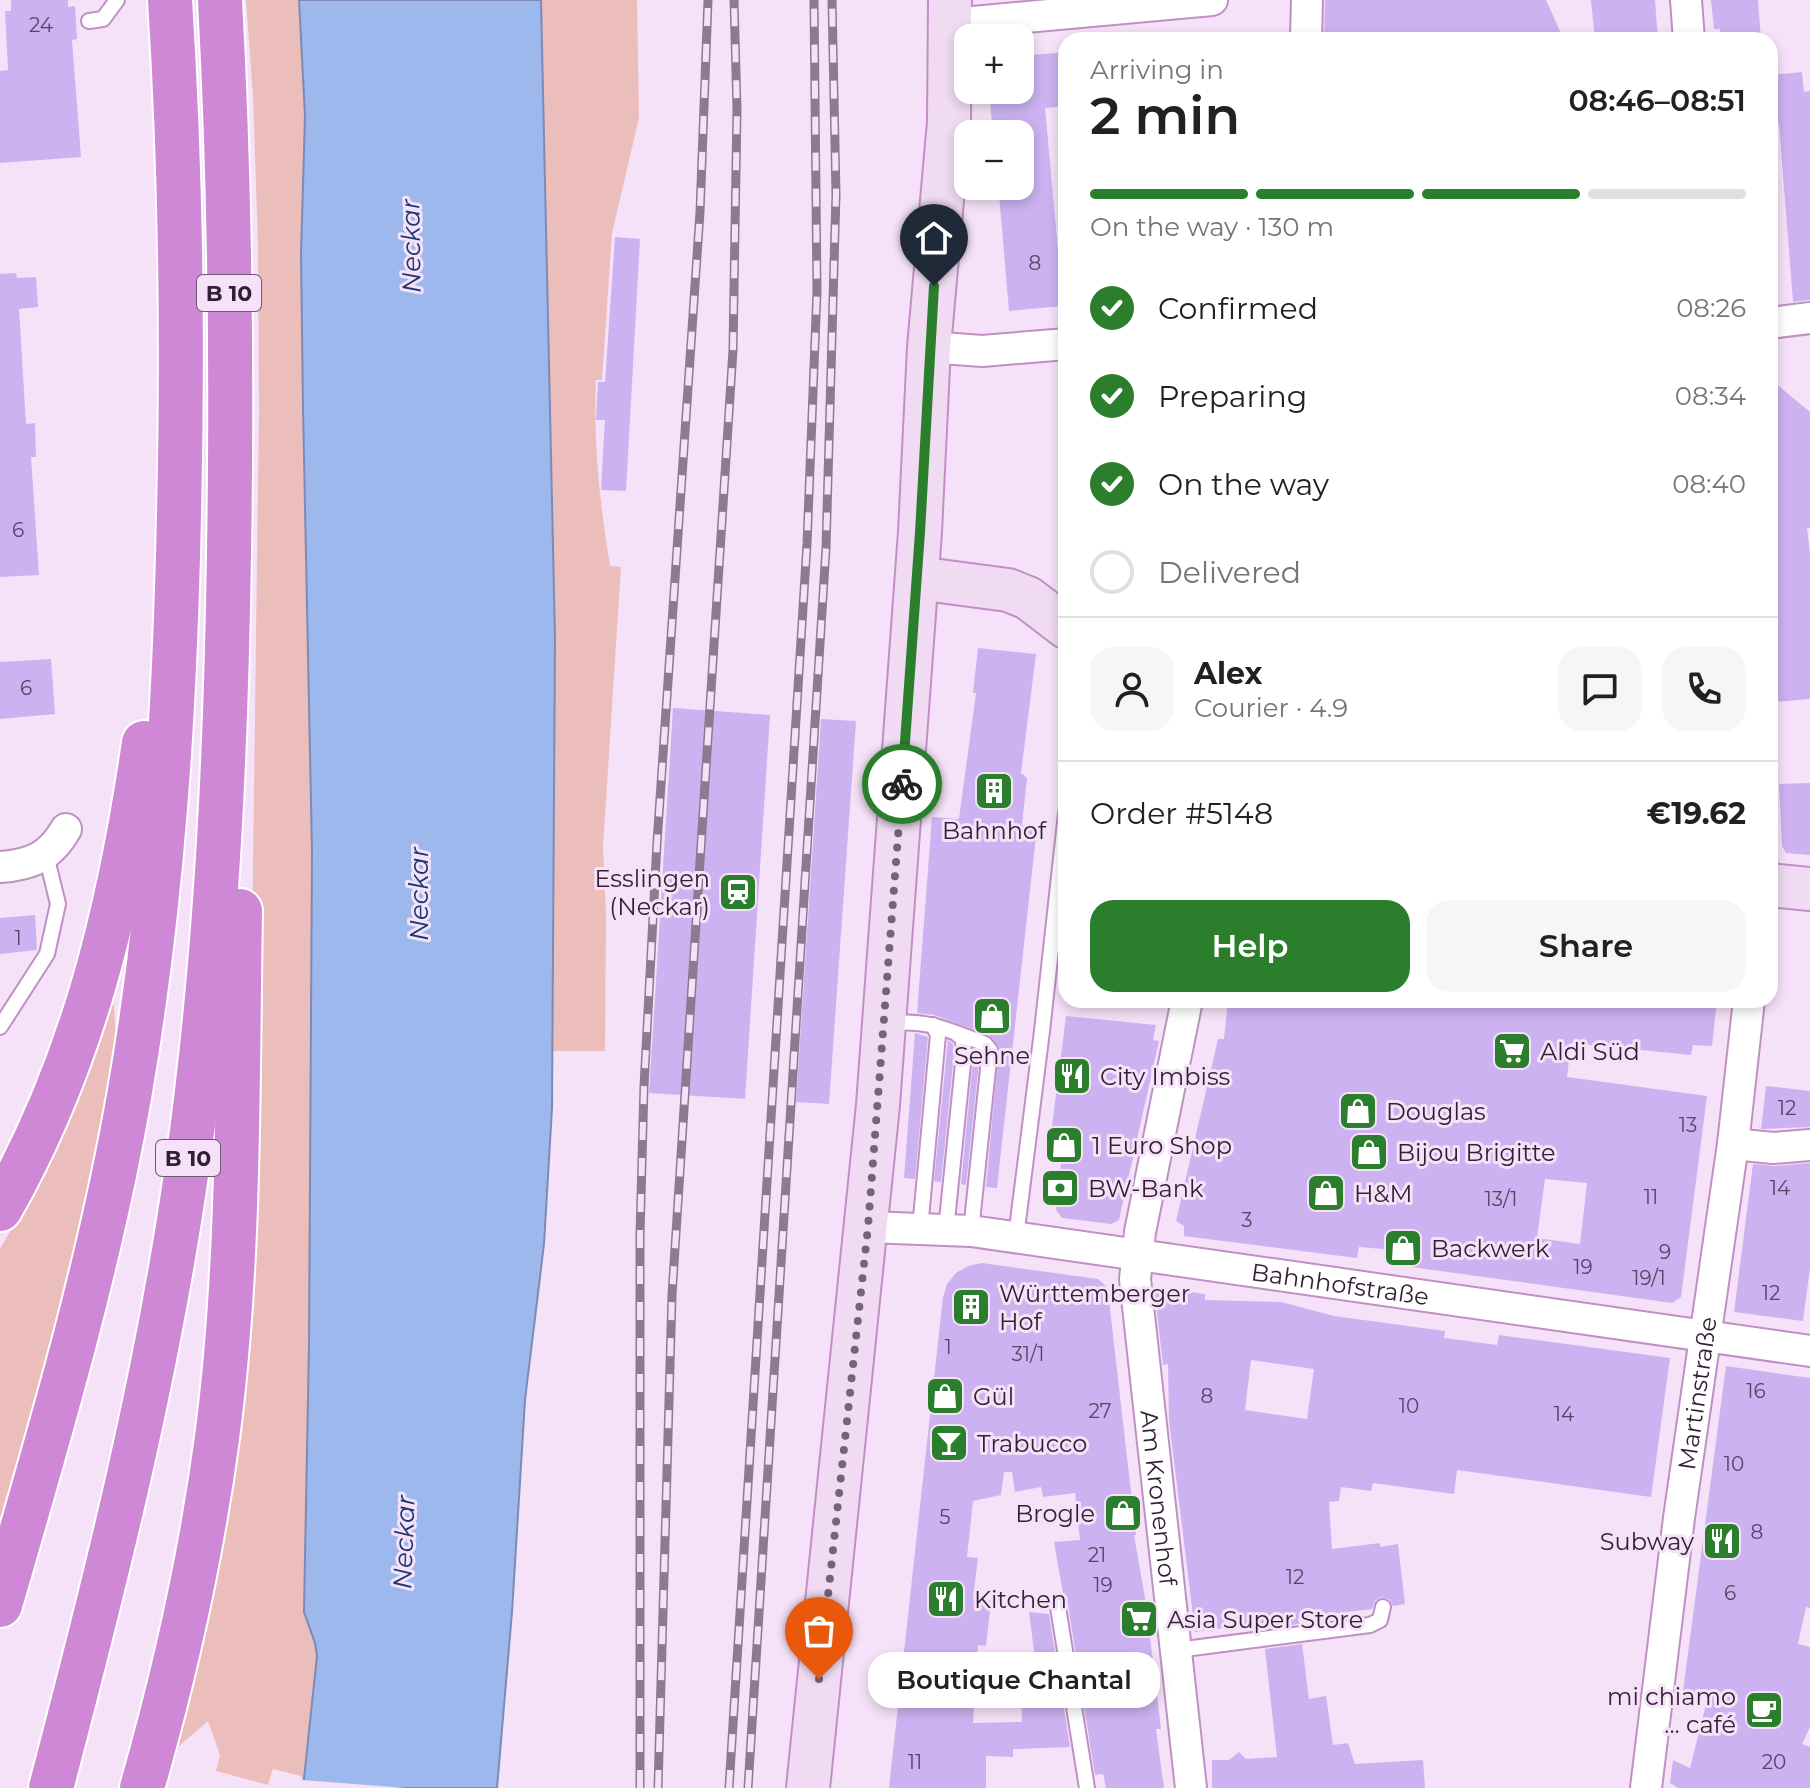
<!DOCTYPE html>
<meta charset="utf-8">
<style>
body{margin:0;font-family:Montserrat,sans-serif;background:#f6f6f6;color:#202124;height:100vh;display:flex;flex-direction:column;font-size:30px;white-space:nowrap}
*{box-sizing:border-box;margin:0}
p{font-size:26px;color:#757577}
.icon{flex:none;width:44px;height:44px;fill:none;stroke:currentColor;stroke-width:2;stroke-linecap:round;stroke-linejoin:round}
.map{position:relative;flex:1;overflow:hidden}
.side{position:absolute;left:1058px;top:32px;width:720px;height:976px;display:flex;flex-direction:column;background:#fff;border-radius:24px;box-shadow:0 4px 12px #0003}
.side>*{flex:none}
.tools{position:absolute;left:954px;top:24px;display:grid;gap:16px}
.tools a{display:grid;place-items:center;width:80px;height:80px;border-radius:16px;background:#fff;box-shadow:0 4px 12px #0003;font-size:40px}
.pin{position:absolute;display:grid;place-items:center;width:68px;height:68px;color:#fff;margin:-82px -34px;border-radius:50% 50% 50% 0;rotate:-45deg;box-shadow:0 0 8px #0007}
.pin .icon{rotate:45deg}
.courier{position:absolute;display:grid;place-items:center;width:80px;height:80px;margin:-40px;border:6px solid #2b7f2c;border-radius:50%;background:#fff;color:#222;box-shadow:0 2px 10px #0007}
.bubble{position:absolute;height:56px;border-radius:24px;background:#fff;box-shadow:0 4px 12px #0003;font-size:26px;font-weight:600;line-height:56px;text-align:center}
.summary em{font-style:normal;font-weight:600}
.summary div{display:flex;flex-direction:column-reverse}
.summary{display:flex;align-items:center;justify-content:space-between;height:136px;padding:0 32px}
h1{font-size:52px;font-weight:600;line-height:60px}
.bar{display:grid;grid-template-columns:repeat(4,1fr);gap:12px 8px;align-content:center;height:96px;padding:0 32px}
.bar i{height:10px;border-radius:6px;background:#e0e0e0}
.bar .active{background:#2b7f2c}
.bar p{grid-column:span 4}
.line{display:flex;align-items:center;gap:20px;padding:0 32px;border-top:2px solid #e0e0e0}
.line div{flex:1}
.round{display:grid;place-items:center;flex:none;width:84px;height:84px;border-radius:24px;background:#f6f6f6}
ol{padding:0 32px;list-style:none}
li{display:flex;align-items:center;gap:24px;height:88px}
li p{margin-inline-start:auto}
li .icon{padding:8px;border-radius:50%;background:#2b7f2c;color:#fff;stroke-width:4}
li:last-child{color:#757577}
li i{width:44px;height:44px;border:4px solid #e0e0e0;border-radius:50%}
.action{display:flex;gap:16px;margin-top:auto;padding:16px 32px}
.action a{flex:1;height:92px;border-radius:24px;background:#2b7f2c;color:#fff;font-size:32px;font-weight:600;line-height:92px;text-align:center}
.action a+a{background:#f6f6f6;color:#202124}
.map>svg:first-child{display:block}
</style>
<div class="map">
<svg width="1810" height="1788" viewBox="0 0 1810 1788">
<rect width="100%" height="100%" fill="#f6e2f8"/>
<g fill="#ecbebb">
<polygon points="246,0 299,0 305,116 301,254 303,408 312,852 309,1344 304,1612 315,1643 317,1657 304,1780 301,1780 301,1776 273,1769 268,1785 216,1771 220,1755 208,1721 178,1747 174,1762 163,1760 249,1169 259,411 258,244 253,96"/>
<path d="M541,0H637L639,118L612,233L602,380H596C593,443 600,504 610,566L621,567L603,847L606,915L605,1051H551L547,289Z"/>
<polygon points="114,1004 116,1050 102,1150 0,1547 0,1249 35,1188 110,1005"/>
</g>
<polygon fill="#9db8ed" stroke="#7d8ab6" stroke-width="2" points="299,0 541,0 555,638 552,1108 544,1244 525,1400 512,1612 497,1788 303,1788 317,1656 315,1643 304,1612 309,1344 312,852 303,408 301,254 305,116"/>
<polygon fill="#f6e2f8" points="301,1776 302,1780 406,1788 299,1788"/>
<g fill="#ccb2f1" fill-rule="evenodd">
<polygon points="11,0 68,0 68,7 75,6 77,39 72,40 81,157 0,163 0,71 8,70 5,11 11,11"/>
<polygon points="1325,0 1546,0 1564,40 1324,40"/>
<polygon points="1591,0 1655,0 1658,40 1595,40"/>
<polygon points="1711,0 1758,0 1761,40 1721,40 1720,29 1714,29"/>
<polygon points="1066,52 1066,106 1045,108 1063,306 1009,311 999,194 1003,193 1002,186 1020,186 1020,134 993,134 989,90 1020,90 1020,56"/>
<polygon points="1802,72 1804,92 1810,91 1810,300 1793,302 1779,124 1770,125 1770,75"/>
<polygon points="615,237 640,239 626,491 601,490 605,420 596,420 598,382 605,382"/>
<polygon points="16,273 17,278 36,277 38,307 19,309 26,424 35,423 36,457 31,457 39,575 0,577 0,274"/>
<polygon points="1770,379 1810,412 1810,528 1807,528 1810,554 1810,699 1775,702 1770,646"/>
<polygon points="978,648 1036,654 1021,773 1027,778 1022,825 1037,827 997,1188 986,1187 999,1047 989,1035 934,1015 917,1013 932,817 959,819 976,693 973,693"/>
<polygon points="51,659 55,714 0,719 0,662"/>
<polygon points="673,708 770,715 745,1099 649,1093"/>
<polygon points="821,719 856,721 829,1104 796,1102"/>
<polygon points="1810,783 1810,855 1786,853 1782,846 1779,784"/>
<polygon points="35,915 37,950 0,954 0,918"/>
<path d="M1228,1000H1717L1712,1046L1693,1045L1691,1055L1571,1043L1567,1077L1707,1096L1681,1297L1672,1303L1404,1266L1406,1251L1359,1247L1357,1258L1184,1236V1226L1176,1221L1218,1039H1224ZM1545,1179L1587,1183L1580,1244L1537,1238Z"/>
<polygon points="1066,1016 1156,1025 1153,1040 1159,1041 1119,1220 1111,1224 1062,1218 1056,1210 1062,1155 1061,1151 1049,1150"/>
<polygon points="915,1033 928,1037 915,1179 904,1178"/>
<polygon points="948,1040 953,1044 954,1054 941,1182 934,1181"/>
<polygon points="974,1050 980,1053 966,1185 961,1184"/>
<polygon points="1766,1086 1810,1091 1810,1127 1761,1129"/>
<polygon points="1810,1163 1810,1268 1803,1321 1734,1312 1753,1164 1774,1166"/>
<polygon points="982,1263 1098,1279 1106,1286 1108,1292 1136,1535 1134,1535 1146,1604 1161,1729 1156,1729 1164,1788 1106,1788 1103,1774 1095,1775 1068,1605 1064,1599 1054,1542 1080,1540 1075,1493 1043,1497 1041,1487 1015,1492 1012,1472 1004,1472 1001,1495 973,1501 967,1557 978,1558 973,1598 991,1600 986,1646 978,1645 973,1723 1022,1722 1021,1693 1039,1691 1029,1612 1049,1614 1070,1747 1013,1749 1013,1757 986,1756 986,1788 889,1788 943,1297 947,1284 956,1273 968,1266"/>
<path d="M1154,1287L1205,1294V1300L1281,1302L1334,1316L1445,1331L1444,1338L1475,1342L1497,1345L1499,1335L1670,1358L1651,1497L1457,1470L1454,1494L1373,1483L1371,1491L1341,1487L1339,1501L1329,1502L1332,1549L1380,1543V1547L1398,1544L1405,1604L1393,1606L1389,1599L1381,1597L1375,1601L1372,1609L1298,1618L1299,1624L1263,1629L1262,1623L1195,1632L1169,1420L1168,1364L1163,1365ZM1251,1360L1314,1369L1307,1419L1245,1410Z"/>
<polygon points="1726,1366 1810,1378 1810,1608 1806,1607 1798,1644 1810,1647 1810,1727 1802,1744 1810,1747 1810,1788 1678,1788 1670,1783 1673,1760 1690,1768 1708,1696 1683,1691"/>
<polygon points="1302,1644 1309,1699 1326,1696 1333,1745 1348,1743 1355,1764 1423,1760 1425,1788 1212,1788 1212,1760 1229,1760 1239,1752 1246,1759 1277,1757 1265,1649"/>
</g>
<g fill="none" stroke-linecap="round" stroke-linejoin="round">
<g stroke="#c090c5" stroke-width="18">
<g id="lane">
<polyline points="89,21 103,19 117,0"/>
<path d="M887,1025C921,1016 954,1032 985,1044L990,1050L971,1231"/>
<polyline points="0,1027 47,954 58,904 46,855"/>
<polyline points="920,1229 938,1035 933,1025"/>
<polyline points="946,1230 964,1054 963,1039 957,1034"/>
<polyline points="1016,1237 1042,1031 1066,813"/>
<polyline points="1058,1607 1087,1788"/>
<polyline points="1177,1650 1370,1625 1380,1620 1383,1607"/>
</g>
</g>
<g stroke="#c090c5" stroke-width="34">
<g id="street">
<polyline points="1686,0 1689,40"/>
<polyline points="951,24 1212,0"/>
<polyline points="1306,40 1307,0"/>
<polyline points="1770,323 1810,318"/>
<polyline points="929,347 982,351 1066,344"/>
<path d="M0,867C31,865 50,857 66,829"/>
<path id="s1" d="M1187,1000L1140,1232L1135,1279L1191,1788"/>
<polyline points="1733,1144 1773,1148 1810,1145"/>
<path id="s2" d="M868,1227L971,1231L1810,1351"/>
<path id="s3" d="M1646,1788L1679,1518L1733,1144L1749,1000"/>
</g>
</g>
<g stroke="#c090c5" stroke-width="46">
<g id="secondary">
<polyline points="917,578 1008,590 1028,598 1066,627"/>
<polyline points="1770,885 1810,889"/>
<polyline points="808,1788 878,1105 920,532 929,347 949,122 950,0"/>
</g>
</g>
<g stroke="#fff" stroke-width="48">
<g id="highway">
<path d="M0,1209C83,1063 120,908 144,743"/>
<path d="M0,1605C49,1436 100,1265 130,1091C163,900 175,708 179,514C183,343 181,171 170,0"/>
<path d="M51,1788C105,1583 157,1378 187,1168C216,965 226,758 229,553C232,369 230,184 220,0"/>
<path d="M142,1788C175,1673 201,1557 217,1438C240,1264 237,1087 240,911"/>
</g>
</g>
<use href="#lane" stroke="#fff" stroke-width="14"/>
<use href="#street" stroke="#fff" stroke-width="30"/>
<use href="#secondary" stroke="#f0dbf2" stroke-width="42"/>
<use href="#highway" stroke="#ce88d5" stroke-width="44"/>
<g stroke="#8e7a90" stroke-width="9">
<g id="rail">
<polyline points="640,1788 640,1234 644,1086 657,843 700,212 708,0"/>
<polyline points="658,1788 672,1295 733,350 737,109 734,0"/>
<polyline points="729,1788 807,544 817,291 814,0"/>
<polyline points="748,1788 826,548 836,194 832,0"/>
</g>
</g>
<use href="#rail" stroke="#f6e2f8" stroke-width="6" stroke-dasharray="18" stroke-linecap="butt"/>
</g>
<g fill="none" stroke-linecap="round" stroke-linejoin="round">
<polyline stroke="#776379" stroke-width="8" stroke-dasharray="0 14.4" points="819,1679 868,1227 902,784"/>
<polyline stroke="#2b7f2c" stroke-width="10" points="902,784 920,532 934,286"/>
</g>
<defs>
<g id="building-square" transform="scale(2)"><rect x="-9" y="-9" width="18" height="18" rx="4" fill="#2b7f2c" stroke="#f6e2f8"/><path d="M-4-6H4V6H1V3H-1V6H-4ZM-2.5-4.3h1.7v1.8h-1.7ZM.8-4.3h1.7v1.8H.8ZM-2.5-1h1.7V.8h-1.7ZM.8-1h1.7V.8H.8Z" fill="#fff"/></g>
<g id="station-square" transform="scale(2)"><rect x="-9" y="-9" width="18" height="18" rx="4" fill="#2b7f2c" stroke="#f6e2f8"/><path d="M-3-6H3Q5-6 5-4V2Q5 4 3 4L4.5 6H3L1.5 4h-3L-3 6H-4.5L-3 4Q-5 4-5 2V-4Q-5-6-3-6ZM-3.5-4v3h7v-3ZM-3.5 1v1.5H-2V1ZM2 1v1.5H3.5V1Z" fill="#fff"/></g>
<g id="shop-square" transform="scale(2)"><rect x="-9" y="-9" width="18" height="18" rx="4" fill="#2b7f2c" stroke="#f6e2f8"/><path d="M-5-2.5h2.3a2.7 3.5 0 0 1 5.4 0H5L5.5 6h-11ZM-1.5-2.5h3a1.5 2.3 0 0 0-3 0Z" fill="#fff"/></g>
<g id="supermarket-square" transform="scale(2)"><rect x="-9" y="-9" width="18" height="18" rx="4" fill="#2b7f2c" stroke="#f6e2f8"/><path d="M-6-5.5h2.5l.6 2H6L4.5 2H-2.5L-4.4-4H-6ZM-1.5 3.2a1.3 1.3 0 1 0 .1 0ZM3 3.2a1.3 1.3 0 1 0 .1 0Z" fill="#fff"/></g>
<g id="restaurant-square" transform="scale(2)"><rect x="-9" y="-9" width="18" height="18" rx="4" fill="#2b7f2c" stroke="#f6e2f8"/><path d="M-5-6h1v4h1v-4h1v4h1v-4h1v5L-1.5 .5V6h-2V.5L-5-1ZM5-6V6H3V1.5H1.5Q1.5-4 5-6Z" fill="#fff"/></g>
<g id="bank-square" transform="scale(2)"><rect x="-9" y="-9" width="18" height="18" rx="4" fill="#2b7f2c" stroke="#f6e2f8"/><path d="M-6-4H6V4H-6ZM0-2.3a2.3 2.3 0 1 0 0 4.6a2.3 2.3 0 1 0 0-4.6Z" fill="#fff"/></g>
<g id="bar-square" transform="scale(2)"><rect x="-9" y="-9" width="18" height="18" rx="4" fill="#2b7f2c" stroke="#f6e2f8"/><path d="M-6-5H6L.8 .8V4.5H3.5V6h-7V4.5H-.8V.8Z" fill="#fff"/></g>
<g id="cafe-square" transform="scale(2)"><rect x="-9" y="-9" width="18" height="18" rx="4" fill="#2b7f2c" stroke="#f6e2f8"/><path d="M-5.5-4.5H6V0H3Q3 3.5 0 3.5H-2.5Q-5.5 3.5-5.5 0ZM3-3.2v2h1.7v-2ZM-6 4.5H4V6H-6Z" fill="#fff"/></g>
</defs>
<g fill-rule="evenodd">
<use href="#building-square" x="994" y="791"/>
<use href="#station-square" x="738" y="892"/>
<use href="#shop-square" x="992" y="1016"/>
<use href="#supermarket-square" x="1512" y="1051"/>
<use href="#restaurant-square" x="1072" y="1076"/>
<use href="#shop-square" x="1358" y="1111"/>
<use href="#shop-square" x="1064" y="1145"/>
<use href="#shop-square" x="1369" y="1152"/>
<use href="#bank-square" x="1060" y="1188"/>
<use href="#shop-square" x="1326" y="1193"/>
<use href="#shop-square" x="1403" y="1248"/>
<use href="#building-square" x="971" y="1307"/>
<use href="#shop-square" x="945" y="1396"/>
<use href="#bar-square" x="949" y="1443"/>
<use href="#shop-square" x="1123" y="1513"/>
<use href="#restaurant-square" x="1722" y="1541"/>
<use href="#restaurant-square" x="946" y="1599"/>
<use href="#supermarket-square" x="1139" y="1619"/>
<use href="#cafe-square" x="1764" y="1710"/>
</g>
<g text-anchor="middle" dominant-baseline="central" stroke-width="6" stroke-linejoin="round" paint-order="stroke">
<g font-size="20" fill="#584463">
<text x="41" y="25">24</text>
<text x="1035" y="263">8</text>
<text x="18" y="530">6</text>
<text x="26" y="688">6</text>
<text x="18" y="938">1</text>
<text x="1787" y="1108">12</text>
<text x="1688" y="1125">13</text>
<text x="1780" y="1188">14</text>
<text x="1651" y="1197">11</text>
<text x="1501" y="1199">13/1</text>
<text x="1247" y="1220">3</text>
<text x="1665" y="1252">9</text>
<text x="1583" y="1267">19</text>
<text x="1649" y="1278">19/1</text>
<text x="1771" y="1293">12</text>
<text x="948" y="1347">1</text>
<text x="1028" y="1354">31/1</text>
<text x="1756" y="1391">16</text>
<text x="1207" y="1396">8</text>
<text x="1409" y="1406">10</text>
<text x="1100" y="1411">27</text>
<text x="1564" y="1414">14</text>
<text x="1734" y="1464">10</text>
<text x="945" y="1517">5</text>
<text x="1757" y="1532">8</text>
<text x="1097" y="1555">21</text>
<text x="1295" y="1577">12</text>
<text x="1103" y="1585">19</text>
<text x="1730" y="1593">6</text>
<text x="915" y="1762">11</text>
<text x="1774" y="1762">20</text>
</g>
<g fill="#f6e2f8" stroke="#6d5a6f" stroke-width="2">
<rect x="197" y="275" width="64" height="36" rx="6"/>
<rect x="156" y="1140" width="64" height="36" rx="6"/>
</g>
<g font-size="22" font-weight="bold" fill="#321f34">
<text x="229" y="293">B 10</text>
<text x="188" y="1158">B 10</text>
</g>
<g font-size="24" fill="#321f34" stroke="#f6e2f8" text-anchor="start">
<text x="994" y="830" text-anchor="middle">Bahnhof</text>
<text x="710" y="878" text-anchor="end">Esslingen<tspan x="710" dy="28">(Neckar)</tspan></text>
<text x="1540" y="1051">Aldi Süd</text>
<text x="992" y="1055" text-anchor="middle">Sehne</text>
<text x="1100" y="1076">City Imbiss</text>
<text x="1386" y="1111">Douglas</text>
<text x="1092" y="1145">1 Euro Shop</text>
<text x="1397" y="1152">Bijou Brigitte</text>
<text x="1088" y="1188">BW-Bank</text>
<text x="1354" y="1193">H&amp;M</text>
<text x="1431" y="1248">Backwerk</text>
<text x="999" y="1293">Württemberger<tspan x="999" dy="28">Hof</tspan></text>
<text x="973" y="1396">Gül</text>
<text x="977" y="1443">Trabucco</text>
<text x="1095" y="1513" text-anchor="end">Brogle</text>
<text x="1694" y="1541" text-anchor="end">Subway</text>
<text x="974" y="1599">Kitchen</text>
<text x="1167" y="1619">Asia Super Store</text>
<text x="1736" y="1696" text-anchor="end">mi chiamo<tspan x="1736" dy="28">... café</tspan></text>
</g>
<g font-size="24" fill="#321f34" stroke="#f6e2f8">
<text stroke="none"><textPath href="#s2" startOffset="476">Bahnhofstraße</textPath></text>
<text stroke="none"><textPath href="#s3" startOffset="398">Martinstraße</textPath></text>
<text stroke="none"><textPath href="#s1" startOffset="504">Am Kronenhof</textPath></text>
</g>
<g font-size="26" font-style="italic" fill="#1a3674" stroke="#f6e2f8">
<text transform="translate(411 246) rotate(-91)">Neckar</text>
<text transform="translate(419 894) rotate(-90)">Neckar</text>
<text transform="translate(404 1542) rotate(-88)">Neckar</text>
</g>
</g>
</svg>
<div class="tools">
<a>+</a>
<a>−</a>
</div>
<div class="pin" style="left:819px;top:1679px;background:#ea580c"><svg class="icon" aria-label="bag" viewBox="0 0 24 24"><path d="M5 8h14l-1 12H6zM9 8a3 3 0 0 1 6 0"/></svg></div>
<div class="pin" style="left:934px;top:286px;background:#1f2937"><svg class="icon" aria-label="home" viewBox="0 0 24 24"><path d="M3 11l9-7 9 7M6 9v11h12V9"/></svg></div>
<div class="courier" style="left:902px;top:784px"><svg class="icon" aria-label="bike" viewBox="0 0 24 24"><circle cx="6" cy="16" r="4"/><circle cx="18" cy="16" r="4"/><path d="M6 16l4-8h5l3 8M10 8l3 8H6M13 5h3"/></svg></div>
<div class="bubble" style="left:868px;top:1652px;width:292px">Boutique Chantal</div>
<section class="side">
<div class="summary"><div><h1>2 min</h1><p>Arriving in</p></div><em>08:46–08:51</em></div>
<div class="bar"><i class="active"></i><i class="active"></i><i class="active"></i><i></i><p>On the way · 130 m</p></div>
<ol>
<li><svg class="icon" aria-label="check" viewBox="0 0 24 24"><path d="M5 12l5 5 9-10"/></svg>Confirmed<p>08:26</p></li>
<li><svg class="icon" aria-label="check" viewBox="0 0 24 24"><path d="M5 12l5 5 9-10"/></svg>Preparing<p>08:34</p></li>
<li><svg class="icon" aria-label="check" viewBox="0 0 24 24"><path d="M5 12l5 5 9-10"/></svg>On the way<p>08:40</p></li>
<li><i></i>Delivered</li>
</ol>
<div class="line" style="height:144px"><a class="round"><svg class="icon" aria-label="person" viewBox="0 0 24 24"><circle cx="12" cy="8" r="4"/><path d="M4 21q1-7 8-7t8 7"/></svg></a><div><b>Alex</b><p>Courier · 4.9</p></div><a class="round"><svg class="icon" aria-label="chat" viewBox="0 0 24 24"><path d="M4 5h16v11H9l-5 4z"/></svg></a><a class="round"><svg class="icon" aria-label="phone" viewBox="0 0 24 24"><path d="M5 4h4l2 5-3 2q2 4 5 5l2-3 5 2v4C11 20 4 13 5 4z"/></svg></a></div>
<div class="line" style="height:104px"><div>Order #5148</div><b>€19.62</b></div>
<div class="action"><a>Help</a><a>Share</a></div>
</section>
</div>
